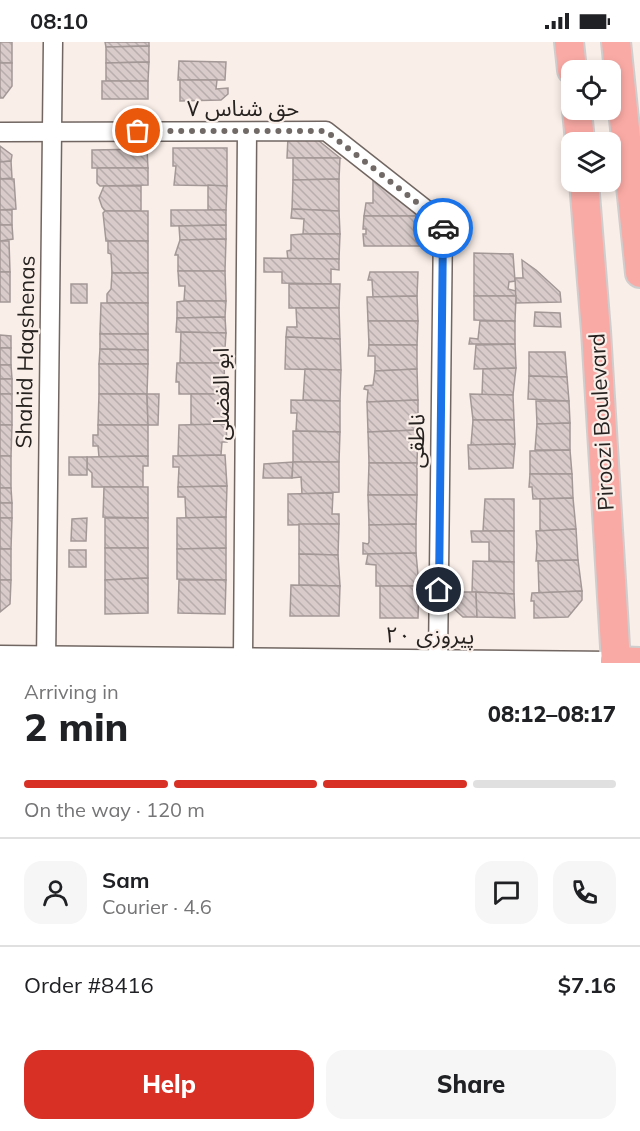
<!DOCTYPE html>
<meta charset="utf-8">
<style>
body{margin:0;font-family:Mulish,"Noto Sans Arabic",sans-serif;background:#f6f6f6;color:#202124;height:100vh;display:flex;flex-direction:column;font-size:22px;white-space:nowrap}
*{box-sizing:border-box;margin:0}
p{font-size:20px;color:#757577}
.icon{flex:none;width:33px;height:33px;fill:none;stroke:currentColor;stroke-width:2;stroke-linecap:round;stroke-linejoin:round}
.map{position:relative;height:621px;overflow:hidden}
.details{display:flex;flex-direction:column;background:#fff;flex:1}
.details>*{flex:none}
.buttons{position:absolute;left:561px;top:18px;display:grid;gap:12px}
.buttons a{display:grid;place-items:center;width:60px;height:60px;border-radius:12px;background:#fff;box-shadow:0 3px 9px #0003;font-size:30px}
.pin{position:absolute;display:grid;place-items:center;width:51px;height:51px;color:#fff;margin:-26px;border:3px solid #fff;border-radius:50%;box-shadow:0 2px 6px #0007}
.courier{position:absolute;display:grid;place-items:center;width:60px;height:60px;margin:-30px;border:4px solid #1a73e8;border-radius:50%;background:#fff;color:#222;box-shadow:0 2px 8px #0007}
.head em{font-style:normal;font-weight:800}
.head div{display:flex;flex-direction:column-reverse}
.head{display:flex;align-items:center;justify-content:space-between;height:102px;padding:0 24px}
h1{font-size:39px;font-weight:800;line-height:45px}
.bar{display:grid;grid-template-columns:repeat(4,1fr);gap:9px 6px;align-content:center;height:72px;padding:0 24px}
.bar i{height:8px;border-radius:4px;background:#e0e0e0}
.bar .active{background:#d93025}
.bar p{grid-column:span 4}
.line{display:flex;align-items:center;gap:15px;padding:0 24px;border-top:2px solid #e0e0e0}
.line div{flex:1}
.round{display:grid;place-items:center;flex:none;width:63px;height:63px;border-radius:18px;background:#f6f6f6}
.cta{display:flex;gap:12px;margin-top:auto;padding:12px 24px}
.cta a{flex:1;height:69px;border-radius:18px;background:#d93025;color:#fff;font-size:24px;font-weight:800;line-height:69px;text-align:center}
.cta a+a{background:#f6f6f6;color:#202124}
.status{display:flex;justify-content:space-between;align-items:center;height:42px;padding:0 30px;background:#fff;direction:ltr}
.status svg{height:16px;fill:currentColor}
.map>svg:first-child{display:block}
</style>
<div class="status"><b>08:10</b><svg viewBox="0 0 49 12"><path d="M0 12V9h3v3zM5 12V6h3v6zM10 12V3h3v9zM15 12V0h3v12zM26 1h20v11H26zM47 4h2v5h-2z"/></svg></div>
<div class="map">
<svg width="640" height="621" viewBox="0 0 640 621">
<defs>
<pattern id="building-back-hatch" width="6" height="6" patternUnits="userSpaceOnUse" patternTransform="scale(1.5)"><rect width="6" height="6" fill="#d8cbca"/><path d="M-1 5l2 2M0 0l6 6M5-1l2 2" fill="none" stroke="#b9aead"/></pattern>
</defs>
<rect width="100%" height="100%" fill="#faeee8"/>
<g fill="url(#building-back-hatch)" stroke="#a49897" stroke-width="1.5">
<rect x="0" y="0" width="12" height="21"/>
<polygon points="105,0 149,0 149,4 106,5"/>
<polygon points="149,4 149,20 106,21 106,5"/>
<polygon points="179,19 226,20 225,38 178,38"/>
<polygon points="149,20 148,39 106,39 106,21"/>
<polygon points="0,21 12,21 12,44 3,56 0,56"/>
<polygon points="180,38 217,38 216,47 228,46 228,52 221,58 180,59"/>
<rect x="102" y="39" width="46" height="18"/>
<polygon points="313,94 340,116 287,116 288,95"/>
<polygon points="0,104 12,113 11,119 0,120"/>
<polygon points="173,106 227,106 227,144 174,143 176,124 173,124"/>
<polygon points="147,107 148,126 92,126 92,108"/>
<polygon points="293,116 340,116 339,137 293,138"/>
<polygon points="11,119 12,136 0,137 0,120"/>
<polygon points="99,126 148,126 148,143 100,144 97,141 97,127"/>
<polygon points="373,135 418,166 420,174 364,174 366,161 373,161"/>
<polygon points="0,137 14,137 16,167 0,168"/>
<polygon points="339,137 339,169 292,167 293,138"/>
<polygon points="208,143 227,144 226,168 208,168"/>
<polygon points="104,144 141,144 141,169 105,169 102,165 99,156"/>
<polygon points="292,167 339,169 340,192 303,192 304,177 291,176"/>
<rect x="0" y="168" width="12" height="15"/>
<polygon points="171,168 226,168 226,183 171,184"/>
<polygon points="105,169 148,169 148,199 106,199 103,171"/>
<polygon points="364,174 420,174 420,204 364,204 363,192 366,192 366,187 363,187"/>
<polygon points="0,183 12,183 13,197 0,199"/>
<polygon points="226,183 226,197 180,198 179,184"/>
<polygon points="303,192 340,192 339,217 288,218 287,209 291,208 291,193"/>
<polygon points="226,197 225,229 178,229 178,213 175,213 180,198"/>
<polygon points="0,199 9,199 10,230 0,230"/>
<polygon points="108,199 148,199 148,231 112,231 111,212 108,211"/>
<polygon points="474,211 513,212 515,239 509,240 508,247 516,249 516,254 474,254"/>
<polygon points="264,216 339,217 339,228 331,227 331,242 282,241 282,230 264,230"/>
<polygon points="522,218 536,228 560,250 561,260 516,261 515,236 523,236"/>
<polygon points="178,229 225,229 226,259 184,259 185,244 179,244"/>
<rect x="0" y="230" width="10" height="30"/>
<polygon points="370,230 418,230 417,254 373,255 372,238 368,238"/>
<polygon points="112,231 148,231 148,261 107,261 107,252 111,247"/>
<rect x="71" y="242" width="16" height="19"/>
<polygon points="289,242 340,242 339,266 289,266"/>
<polygon points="417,254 418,279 368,279 367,255"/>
<polygon points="474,254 516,254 515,279 474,278"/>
<polygon points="184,259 226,259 225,275 177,276 177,260"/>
<polygon points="101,261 148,261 148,292 100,292"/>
<polygon points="296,266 339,266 340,297 286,295 287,285 297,285"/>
<polygon points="535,270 560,271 561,285 534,284"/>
<polygon points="225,275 226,291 176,290 177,276"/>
<polygon points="368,279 418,279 417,303 369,303"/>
<polygon points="480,279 515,279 515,302 469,302 470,296 478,297"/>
<polygon points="181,290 226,291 224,321 180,321"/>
<polygon points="100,292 148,292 148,308 100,307"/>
<polygon points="0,293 11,294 11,306 0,306"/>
<polygon points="286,295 340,297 341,328 285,327"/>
<polygon points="515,302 516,326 474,327 476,303"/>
<polygon points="369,303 417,303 417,327 375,329 375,314 368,314"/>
<rect x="0" y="306" width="11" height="17"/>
<polygon points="100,307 148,308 148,322 99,322"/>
<polygon points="529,310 565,310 567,335 529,334"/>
<polygon points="177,321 224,321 225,352 179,352 179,340 176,340"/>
<polygon points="99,322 148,322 147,352 99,352"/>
<polygon points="0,323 11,323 12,337 0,337"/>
<polygon points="516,326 513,353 482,353 483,327"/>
<polygon points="305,327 341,328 340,359 303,358"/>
<polygon points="417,327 418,358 367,360 368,348 364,347 365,344 373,343 375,329"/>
<polygon points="529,334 567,335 569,359 528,357"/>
<rect x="0" y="337" width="12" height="15"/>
<rect x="0" y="352" width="12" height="31"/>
<polygon points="99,352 147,352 148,383 98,383"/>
<polygon points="147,352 159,352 158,383 148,383"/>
<polygon points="191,352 225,352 226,382 191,383"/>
<polygon points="470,352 513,353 514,378 473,378"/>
<polygon points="291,358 340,359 340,390 296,389 297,371 291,371"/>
<polygon points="418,358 418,388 368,390 367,360"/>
<polygon points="536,359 569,359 570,381 537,382"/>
<polygon points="473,378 514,378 515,402 471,403"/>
<polygon points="570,381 570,408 535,408 537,382"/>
<polygon points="226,382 227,400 222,400 221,413 178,414 179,383"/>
<polygon points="0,383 12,383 11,414 0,414"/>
<polygon points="98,383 148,383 148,414 99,415 98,404 93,404 93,393 98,393"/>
<polygon points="418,388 417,421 369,421 368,390"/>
<polygon points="293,389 340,390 339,420 293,420"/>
<polygon points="515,402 513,426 469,427 468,403"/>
<polygon points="570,408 572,432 530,432 530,409"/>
<polygon points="225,413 227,444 178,445 179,425 173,425 173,414"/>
<rect x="0" y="414" width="11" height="32"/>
<polygon points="148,414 148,424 143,424 143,445 92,445 92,431 87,426 87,415"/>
<rect x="69" y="415" width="18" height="18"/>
<polygon points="293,420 292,436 263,436 264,422"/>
<polygon points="293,420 339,420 339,450 302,452 301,435 292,436"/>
<polygon points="369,421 417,421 417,453 368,453"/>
<polygon points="530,432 572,432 573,456 533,457 532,445 529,445"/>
<polygon points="227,444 226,475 186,476 185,455 178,455 178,445"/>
<polygon points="104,445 148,445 148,476 103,475"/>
<polygon points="0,446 11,446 12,461 0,461"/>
<polygon points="333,451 332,472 339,472 339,482 288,483 288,452"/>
<polygon points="368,453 417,453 416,482 369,483"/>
<polygon points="573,456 576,487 540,489 540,457"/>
<polygon points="485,457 514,457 514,489 483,489"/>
<rect x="0" y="461" width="12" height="15"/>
<polygon points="226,475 226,506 177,507 177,476"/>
<polygon points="0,476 12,476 11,507 0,507"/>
<polygon points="87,476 86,499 71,499 72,477"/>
<rect x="105" y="476" width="43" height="30"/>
<polygon points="299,482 339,482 338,513 299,512"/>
<polygon points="416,482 416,511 363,512 363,501 368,502 369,500 369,483"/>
<polygon points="576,487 578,518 536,519 537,504 536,489"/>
<polygon points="471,489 514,489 514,520 489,519 489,500 472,500"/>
<polygon points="105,506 148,506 148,536 105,538"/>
<polygon points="226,506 226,538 177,537 177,507"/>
<rect x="0" y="507" width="11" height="31"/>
<rect x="69" y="508" width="17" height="17"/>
<polygon points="416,511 419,544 376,544 376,523 366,522 368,512"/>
<polygon points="299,512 338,513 340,544 299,543"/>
<polygon points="578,518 582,549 539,551 538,519"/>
<polygon points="473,519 514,520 514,552 472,550"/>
<polygon points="148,536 148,571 105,572 105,538"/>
<polygon points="0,538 11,538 10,562 0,570"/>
<polygon points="179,538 226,538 225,572 178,571"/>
<polygon points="291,543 340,544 339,574 290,574"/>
<polygon points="380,544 419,544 418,576 380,576"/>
<polygon points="582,549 582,558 568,575 534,576 534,559 531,559 532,551"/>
<polygon points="453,550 476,550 477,575 463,575 453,566"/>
<polygon points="476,550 514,552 515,576 477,575"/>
</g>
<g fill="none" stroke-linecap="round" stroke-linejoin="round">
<g stroke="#716661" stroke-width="21">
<g id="street">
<polyline points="0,90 326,89 443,181 438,617"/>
<polyline points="0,613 615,619"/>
<polyline points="243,615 247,90"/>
<polyline points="46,621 53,0"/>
</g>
</g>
<g stroke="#cfcece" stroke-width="32">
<g id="primary">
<polyline points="569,0 572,28"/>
<polyline points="616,0 640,231"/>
<polyline points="577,68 580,100"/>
<polyline points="584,140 596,289 616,621"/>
<polyline points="615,619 640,620"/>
</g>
</g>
<use href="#street" stroke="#fff" stroke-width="18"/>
<use href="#primary" stroke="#faaaa5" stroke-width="28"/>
</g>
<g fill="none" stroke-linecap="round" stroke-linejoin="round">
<polyline stroke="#706966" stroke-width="6" stroke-dasharray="0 10.8" points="138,89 326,89 443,181 443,186"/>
<polyline stroke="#1a73e8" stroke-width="8" points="439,548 443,186"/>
</g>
<g text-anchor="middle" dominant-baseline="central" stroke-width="4.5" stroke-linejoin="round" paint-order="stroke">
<g font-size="22" fill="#262220" stroke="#faeee8">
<text x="243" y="66">حق شناس ۷</text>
<text transform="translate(25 310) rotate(-89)">Shahid Haqshenas</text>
<text transform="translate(221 352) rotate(-90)">ابو الفضلی</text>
<text transform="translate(601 380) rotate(-93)">Piroozi Boulevard</text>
<text transform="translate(416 399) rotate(-89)">ناطقی</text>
<text transform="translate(430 593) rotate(1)">پیروزی ۲۰</text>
</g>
</g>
</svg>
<div class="buttons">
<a><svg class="icon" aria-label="locate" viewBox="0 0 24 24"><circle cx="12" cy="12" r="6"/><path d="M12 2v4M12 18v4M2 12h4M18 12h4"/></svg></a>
<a><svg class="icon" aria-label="layers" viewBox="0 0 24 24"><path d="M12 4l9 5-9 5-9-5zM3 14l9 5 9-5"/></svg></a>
</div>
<div class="pin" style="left:138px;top:89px;background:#ea580c"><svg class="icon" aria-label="bag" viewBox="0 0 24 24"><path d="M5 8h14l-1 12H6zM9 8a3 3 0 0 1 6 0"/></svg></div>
<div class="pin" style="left:439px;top:548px;background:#1f2937"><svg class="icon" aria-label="home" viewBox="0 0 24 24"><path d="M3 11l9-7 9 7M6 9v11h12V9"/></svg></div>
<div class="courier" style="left:443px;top:186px"><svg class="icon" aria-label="car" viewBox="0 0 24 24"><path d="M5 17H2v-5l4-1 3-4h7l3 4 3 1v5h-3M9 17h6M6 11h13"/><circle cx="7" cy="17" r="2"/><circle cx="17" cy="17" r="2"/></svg></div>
</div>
<section class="details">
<div class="head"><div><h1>2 min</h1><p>Arriving in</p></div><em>08:12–08:17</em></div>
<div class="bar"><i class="active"></i><i class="active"></i><i class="active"></i><i></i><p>On the way · 120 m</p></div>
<div class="line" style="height:108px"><a class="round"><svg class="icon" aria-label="person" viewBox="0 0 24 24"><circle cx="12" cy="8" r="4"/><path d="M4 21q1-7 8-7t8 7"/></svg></a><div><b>Sam</b><p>Courier · 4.6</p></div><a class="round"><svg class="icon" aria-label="chat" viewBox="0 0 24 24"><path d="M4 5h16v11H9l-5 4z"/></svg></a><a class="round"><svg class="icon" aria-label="phone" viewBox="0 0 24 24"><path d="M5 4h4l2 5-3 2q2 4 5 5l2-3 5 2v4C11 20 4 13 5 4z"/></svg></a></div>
<div class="line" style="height:78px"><div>Order #8416</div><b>$7.16</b></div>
<div class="cta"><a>Help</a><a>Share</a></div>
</section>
